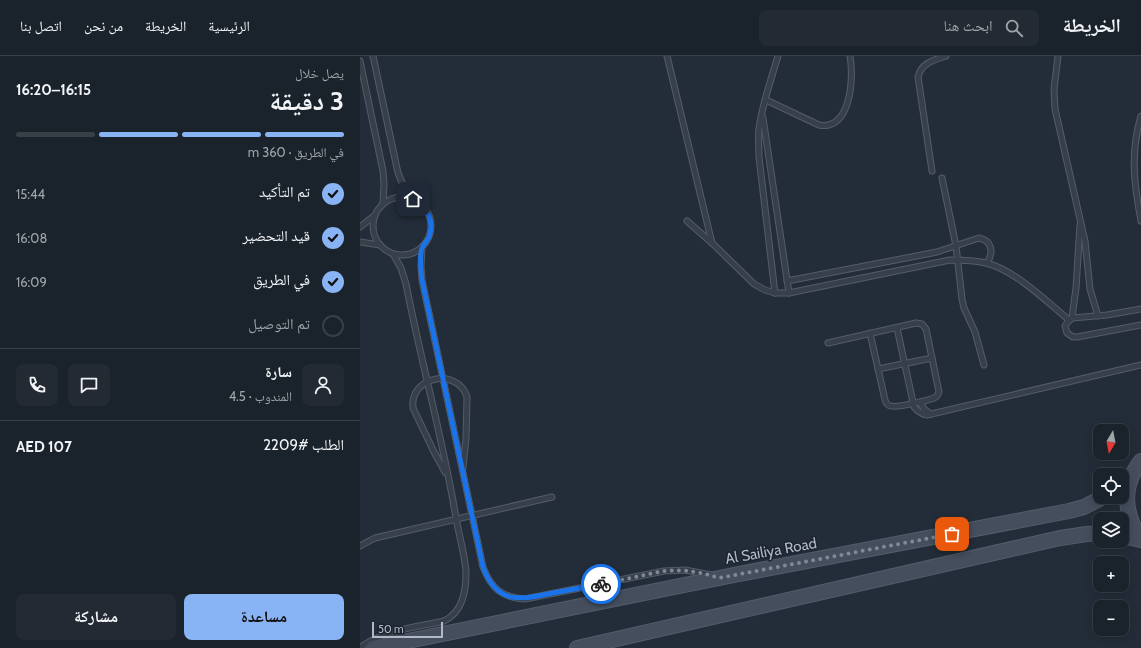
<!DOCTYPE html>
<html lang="ar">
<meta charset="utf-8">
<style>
body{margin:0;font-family:Cabin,"Noto Naskh Arabic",sans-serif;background:#232a33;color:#f1f3f6;direction:rtl;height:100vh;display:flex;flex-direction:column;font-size:15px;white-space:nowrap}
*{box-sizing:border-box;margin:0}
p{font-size:13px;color:#9fa4a9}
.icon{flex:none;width:22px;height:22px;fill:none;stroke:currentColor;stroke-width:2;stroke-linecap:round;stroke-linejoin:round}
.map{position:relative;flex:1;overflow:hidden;direction:ltr}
.sheet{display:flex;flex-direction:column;background:#1a222b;width:360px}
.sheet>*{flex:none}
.needle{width:26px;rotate:190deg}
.tools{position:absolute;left:733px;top:368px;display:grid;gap:8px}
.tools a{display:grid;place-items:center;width:36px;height:36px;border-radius:8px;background:#1a222b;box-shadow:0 2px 10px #0003,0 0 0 1px #383f47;font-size:20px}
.scale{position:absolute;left:12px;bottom:10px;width:71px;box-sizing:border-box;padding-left:4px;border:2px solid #b1b9c6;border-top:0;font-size:11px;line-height:14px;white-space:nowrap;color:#b1b9c6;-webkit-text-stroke:3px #1b242f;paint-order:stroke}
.pin{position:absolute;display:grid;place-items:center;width:34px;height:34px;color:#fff;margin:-17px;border-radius:8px;box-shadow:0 2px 6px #0006}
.courier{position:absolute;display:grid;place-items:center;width:40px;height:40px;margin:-20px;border:3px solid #1a73e8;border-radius:50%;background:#fff;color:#222;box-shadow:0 1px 5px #0007}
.headline em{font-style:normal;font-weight:700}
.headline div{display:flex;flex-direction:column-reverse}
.headline{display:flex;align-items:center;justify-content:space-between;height:68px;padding:0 16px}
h1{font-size:26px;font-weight:700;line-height:30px}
.bar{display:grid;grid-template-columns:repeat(4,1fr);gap:6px 4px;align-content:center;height:48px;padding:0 16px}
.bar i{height:5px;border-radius:3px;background:#383f47}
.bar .active{background:#88b3f4}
.bar p{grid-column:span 4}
.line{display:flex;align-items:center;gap:10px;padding:0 16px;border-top:1px solid #383f47}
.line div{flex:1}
.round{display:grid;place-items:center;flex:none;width:42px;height:42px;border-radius:8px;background:#232a33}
ol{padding:0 16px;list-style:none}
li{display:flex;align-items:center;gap:12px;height:44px}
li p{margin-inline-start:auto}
li .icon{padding:4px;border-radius:50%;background:#88b3f4;color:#111;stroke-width:4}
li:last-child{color:#9fa4a9}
li i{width:22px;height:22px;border:2px solid #383f47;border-radius:50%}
.action{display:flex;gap:8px;margin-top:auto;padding:8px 16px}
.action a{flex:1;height:46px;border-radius:8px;background:#88b3f4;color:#111;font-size:16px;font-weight:700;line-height:46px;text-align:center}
.action a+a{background:#232a33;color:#f1f3f6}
header{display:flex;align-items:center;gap:24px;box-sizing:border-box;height:56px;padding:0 20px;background:#1a222b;border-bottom:1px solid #383f47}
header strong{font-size:19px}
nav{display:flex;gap:22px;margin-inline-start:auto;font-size:14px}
.search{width:280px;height:36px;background:#232a33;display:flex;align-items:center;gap:10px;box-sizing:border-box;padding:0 14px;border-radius:8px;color:#9fa4a9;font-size:15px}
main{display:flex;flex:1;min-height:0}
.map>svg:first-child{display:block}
</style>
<header>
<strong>الخريطة</strong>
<div class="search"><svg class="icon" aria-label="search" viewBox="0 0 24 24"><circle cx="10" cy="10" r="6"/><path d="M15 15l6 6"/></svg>ابحث هنا</div>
<nav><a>الرئيسية</a><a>الخريطة</a><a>من نحن</a><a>اتصل بنا</a></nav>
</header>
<main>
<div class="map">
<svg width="781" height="592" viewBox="0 0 781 592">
<rect width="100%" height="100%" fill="#232d39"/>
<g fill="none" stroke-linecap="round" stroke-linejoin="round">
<g stroke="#545c68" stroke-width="7">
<g id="lane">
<polyline points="13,0 38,117 44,131 52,143"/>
<polyline points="307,0 352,187"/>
<polyline points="698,0 694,33 695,53 725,185 730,233 738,260"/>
<polyline points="0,5 23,115 24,129 23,147"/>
<path d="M406,44L459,69C491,75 494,22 490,0"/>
<path d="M781,60C770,97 774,128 781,165"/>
<polyline points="403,62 429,237"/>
<path d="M572,115L558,21C561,7 574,4 586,0"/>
<polyline points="582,122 596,190 602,243 604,252 615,276 624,309"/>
<circle cx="42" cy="170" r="29"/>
<path d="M327,165L352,187L394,228L405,234L415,237H429L590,204C602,204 614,204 626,207C655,214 686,245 709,264"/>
<polyline points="0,171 14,160"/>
<polyline points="0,186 20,189"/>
<path d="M62,191L61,211L62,224L123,511C131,532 142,542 165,543L304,515L325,514L351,519"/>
<path d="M427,225L577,196L619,182C632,185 634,196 627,207"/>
<path d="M415,237L399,101C399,92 398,82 399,73C402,48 411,24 418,0"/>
<polyline points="781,253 747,259 712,262 707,267 705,270 707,277 713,281 717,281 781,269"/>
<polyline points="712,262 716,232 720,169"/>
<path d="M537,272L554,351C558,356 561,358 567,359L781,309"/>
<path d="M468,287L556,267L562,268L566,273L579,336C578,338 578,339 576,341C571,344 537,352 531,350C528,350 526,347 525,344L510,277"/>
<polyline points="518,313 572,302"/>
<polyline points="560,346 564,353 571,358"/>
<path d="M85,416L74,396L53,352C49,320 98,311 107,341L106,382L103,412"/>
<polyline points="0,490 15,482 192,441"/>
<path d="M0,592C22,574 57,571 84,565C103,556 106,535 106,516C105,498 99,480 96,462C83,383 61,306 46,228L41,212L33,198"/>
</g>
</g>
<g stroke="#545c68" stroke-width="16">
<g id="secondary">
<path d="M781,405C761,431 764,457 781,484"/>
<polyline points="762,480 781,484"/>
<polyline points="13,592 374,519 709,455 724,451 743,441"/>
<polyline points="217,592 700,482 727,478 740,477"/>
</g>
</g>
<use href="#lane" stroke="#363f4a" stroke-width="5"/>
<use href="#secondary" stroke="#444e5d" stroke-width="14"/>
</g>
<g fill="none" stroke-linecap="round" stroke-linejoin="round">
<path stroke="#7f8895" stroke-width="4" stroke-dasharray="0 7.2" d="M241,528L304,515C324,513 341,516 359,522L592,478"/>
<path stroke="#1a73e8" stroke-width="5" d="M53,143C67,151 75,165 69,181C67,185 64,188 62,192C59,201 61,214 62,224L123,511C137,549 160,544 193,537C209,534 225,531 241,528"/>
</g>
<g text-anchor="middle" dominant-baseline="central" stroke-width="3" stroke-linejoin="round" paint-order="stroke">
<g font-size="15" fill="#b1b9c6" stroke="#1b242f">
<text transform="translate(411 495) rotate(-10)">Al Sailiya Road</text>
</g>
</g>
</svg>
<div class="tools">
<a><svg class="needle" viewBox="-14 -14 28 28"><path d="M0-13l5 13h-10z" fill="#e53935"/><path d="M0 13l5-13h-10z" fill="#9fa4a9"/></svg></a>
<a><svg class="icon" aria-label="locate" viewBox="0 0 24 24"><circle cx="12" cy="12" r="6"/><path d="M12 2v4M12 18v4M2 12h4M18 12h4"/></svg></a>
<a><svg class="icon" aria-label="layers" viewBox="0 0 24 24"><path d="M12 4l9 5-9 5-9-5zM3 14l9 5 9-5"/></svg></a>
<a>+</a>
<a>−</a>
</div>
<div class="scale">50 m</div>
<div class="pin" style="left:592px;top:478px;background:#ea580c"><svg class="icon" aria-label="bag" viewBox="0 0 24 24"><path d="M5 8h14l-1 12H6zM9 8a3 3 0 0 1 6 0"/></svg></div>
<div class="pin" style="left:53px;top:143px;background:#1f2937"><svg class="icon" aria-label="home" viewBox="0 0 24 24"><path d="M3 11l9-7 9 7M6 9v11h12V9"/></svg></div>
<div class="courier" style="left:241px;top:528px"><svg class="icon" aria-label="bike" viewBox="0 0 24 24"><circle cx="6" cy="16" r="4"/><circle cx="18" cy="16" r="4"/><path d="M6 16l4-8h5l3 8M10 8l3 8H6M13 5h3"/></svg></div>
</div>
<section class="sheet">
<div class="headline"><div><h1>3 دقيقة</h1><p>يصل خلال</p></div><em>16:15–16:20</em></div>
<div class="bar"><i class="active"></i><i class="active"></i><i class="active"></i><i></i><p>في الطريق · 360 m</p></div>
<ol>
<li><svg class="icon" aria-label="check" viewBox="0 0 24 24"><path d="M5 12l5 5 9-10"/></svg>تم التأكيد<p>15:44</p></li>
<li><svg class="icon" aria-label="check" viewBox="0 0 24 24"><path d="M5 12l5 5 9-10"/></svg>قيد التحضير<p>16:08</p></li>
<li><svg class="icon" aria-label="check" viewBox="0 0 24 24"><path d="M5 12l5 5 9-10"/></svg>في الطريق<p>16:09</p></li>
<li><i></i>تم التوصيل</li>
</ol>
<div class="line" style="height:72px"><a class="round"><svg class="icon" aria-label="person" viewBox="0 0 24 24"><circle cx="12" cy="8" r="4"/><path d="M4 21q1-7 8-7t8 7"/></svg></a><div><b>سارة</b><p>المندوب · 4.5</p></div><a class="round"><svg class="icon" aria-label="chat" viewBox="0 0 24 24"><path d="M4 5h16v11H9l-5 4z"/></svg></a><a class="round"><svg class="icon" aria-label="phone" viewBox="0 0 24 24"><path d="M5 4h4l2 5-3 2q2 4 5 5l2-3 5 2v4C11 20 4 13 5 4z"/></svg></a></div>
<div class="line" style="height:52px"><div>الطلب #2209</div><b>AED 107</b></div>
<div class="action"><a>مساعدة</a><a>مشاركة</a></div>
</section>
</main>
